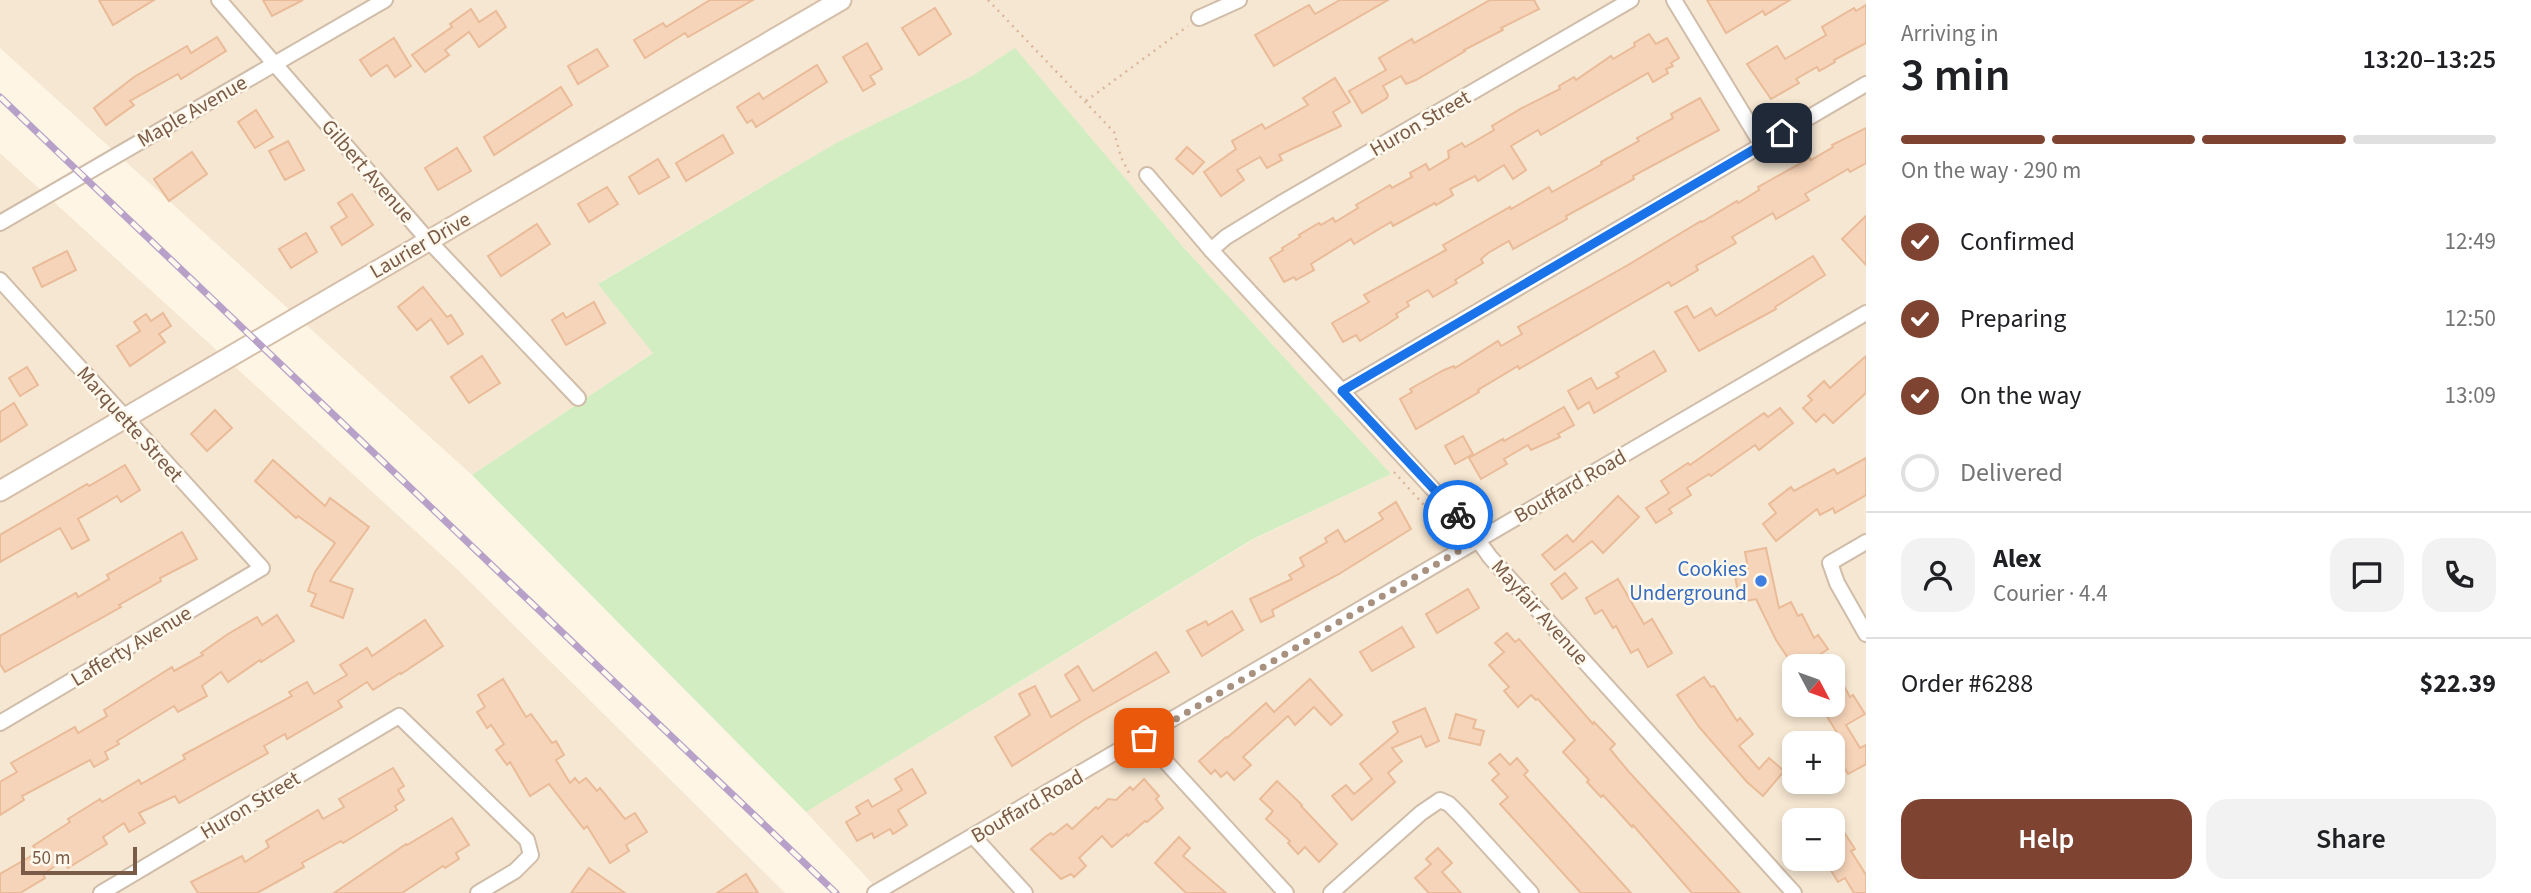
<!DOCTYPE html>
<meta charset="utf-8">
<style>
body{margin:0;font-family:"Source Sans 3",sans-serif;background:#f2f2f2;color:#202124;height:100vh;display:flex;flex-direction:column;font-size:26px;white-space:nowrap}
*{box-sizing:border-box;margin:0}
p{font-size:23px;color:#757577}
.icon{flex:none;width:38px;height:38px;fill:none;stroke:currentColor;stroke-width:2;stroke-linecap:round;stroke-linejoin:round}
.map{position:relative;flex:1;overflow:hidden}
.drawer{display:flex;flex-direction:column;background:#fff;width:665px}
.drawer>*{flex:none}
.needle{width:46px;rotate:131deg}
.tools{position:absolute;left:1782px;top:654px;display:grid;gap:14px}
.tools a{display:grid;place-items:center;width:63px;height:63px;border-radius:14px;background:#fff;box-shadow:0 4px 10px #0003;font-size:35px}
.scale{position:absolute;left:21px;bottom:18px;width:116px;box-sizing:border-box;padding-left:7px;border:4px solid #795b47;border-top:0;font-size:19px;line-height:24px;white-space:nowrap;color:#795b47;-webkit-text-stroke:5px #fff8ec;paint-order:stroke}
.pin{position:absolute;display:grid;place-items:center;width:60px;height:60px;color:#fff;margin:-30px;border-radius:14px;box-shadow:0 4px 10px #0006}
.courier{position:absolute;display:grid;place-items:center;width:70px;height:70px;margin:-35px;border:5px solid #1a73e8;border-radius:50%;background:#fff;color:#222;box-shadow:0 2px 9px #0007}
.head em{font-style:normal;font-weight:600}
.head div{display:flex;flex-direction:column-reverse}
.head{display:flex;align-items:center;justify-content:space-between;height:119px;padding:0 35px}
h1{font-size:46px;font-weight:600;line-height:52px}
.bar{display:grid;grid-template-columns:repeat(4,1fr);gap:10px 7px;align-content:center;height:84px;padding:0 35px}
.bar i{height:9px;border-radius:5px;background:#e0e0e0}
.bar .selected{background:#7e4431}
.bar p{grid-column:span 4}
.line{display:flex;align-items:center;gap:18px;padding:0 35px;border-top:2px solid #e0e0e0}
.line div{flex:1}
.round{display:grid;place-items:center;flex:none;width:74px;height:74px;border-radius:21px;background:#f2f2f2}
ol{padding:0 35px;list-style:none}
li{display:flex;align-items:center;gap:21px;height:77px}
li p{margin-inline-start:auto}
li .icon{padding:7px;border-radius:50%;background:#7e4431;color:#fff;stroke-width:4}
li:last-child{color:#757577}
li i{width:38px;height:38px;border:4px solid #e0e0e0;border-radius:50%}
.cta{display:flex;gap:14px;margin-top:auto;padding:14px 35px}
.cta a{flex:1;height:80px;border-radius:21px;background:#7e4431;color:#fff;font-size:28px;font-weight:600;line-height:80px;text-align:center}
.cta a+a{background:#f2f2f2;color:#202124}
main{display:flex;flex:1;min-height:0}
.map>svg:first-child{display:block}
</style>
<main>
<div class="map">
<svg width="1866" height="893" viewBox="0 0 1866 893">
<rect width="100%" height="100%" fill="#fef5e4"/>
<g fill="#f6e7d2" fill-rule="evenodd">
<path d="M0,0H1866V893H881L806,812L1254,539L1391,474L1184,248L1015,49L972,76L836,143L599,283L654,352L472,475L0,48ZM1794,667H1832V705H1794ZM1794,744H1832V782H1794ZM1794,821H1832V859H1794Z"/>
<polygon points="0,153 457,569 785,893 0,893"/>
</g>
<polygon fill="#d1edc1" points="1015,48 1184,248 1391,474 1253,539 806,812 472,475 653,353 598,284 836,143 972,76"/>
<g fill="#f6d4b9" stroke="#eabb98" stroke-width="2">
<polygon points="99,0 154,0 113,25"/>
<polygon points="263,0 303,0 272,16"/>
<polygon points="710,0 753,0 688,37 685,33 645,58 634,40 663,23 666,27"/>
<polygon points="1340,0 1388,0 1274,66 1255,35 1309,5 1315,14"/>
<polygon points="1490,0 1534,0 1539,9 1501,28 1503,30 1464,50 1465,51 1416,80 1406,84 1401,76 1383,86 1388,95 1387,98 1362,113 1349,91 1386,70 1379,58 1412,39 1414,43"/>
<polygon points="1707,0 1790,0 1765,15 1763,11 1726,33"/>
<polygon points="1866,5 1866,43 1834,60 1835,62 1819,71 1817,67 1796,79 1799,83 1771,99 1747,64 1777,46 1785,59 1826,35 1822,27 1854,8 1856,11"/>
<polygon points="935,8 951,34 919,55 902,28"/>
<polygon points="471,9 479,22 496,11 506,27 479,47 469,32 445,50 449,55 425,72 412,55 452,27 450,24"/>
<polygon points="1649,34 1656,44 1667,38 1679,58 1671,63 1673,66 1666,69 1668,73 1653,82 1648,73 1541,135 1538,130 1511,146 1526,170 1513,179 1504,165 1478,181 1475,176 1450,189 1453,195 1436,205 1435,203 1393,226 1391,222 1354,244 1351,239 1311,264 1314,270 1296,280 1294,277 1284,282 1270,258 1283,250 1282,248 1300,237 1299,235 1319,223 1321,225 1333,218 1335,222 1358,208 1356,205 1390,185 1392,188 1412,177 1410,173 1426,164 1429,170 1449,158 1448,151 1462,143 1465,147 1494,130 1492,126 1522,108 1560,89 1559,86 1574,77 1576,80 1611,56 1613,59 1635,46 1634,43"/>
<polygon points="217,37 226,51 181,79 178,74 130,101 134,105 106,125 94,108 134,77 187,46 191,53"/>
<polygon points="394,38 411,66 395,77 387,65 371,76 360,60"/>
<polygon points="867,43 882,69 870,76 875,84 863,91 843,57"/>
<polygon points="597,49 608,66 578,84 568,66"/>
<polygon points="817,65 827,82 756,127 752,120 747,123 737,107 759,93 763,99"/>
<polygon points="1335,78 1350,102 1333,112 1341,126 1279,155 1282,160 1267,168 1260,157 1237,170 1244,180 1221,196 1204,172 1236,149 1232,141 1262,124 1265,129 1308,105 1303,98"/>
<polygon points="561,87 572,105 494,155 484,137"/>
<polygon points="1700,98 1719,130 1633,176 1634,179 1566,216 1567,219 1513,249 1509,241 1488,253 1481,259 1483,263 1455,280 1457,283 1433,297 1428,290 1407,302 1409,306 1396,314 1398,317 1386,325 1360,341 1356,335 1343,342 1332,323 1369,302 1364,295 1446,250 1443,245 1510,207 1511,209 1549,187 1552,192 1602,164 1601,162 1639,141 1637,138 1673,118 1671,114"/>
<polygon points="256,110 273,137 255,148 238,122"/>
<polygon points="1866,128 1866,163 1850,172 1848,169 1805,194 1809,200 1776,219 1773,213 1732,237 1736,243 1696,266 1698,270 1671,286 1669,282 1519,369 1518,366 1478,390 1479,392 1416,429 1400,399 1412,392 1410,389 1444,370 1454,366 1455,368 1498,341 1501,346 1522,334 1518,327 1628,265 1701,221 1702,222 1737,201 1738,203 1759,190 1758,187 1774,178 1810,158 1811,160 1833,147 1832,145"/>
<polygon points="723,135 733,153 686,181 676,163"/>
<polygon points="288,141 304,170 285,180 269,151"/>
<polygon points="1187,147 1204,162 1193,174 1176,159"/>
<polygon points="457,148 471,171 438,190 425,168"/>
<polygon points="192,152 207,174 169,201 154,179"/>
<polygon points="658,159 669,177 639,194 629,177"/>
<polygon points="607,187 618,204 589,222 578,204"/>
<polygon points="352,194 373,225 342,245 331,227 347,217 338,203"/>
<polygon points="1866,216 1866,265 1842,239"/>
<polygon points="537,224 550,244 501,276 488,256"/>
<polygon points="306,233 317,252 291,268 279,249"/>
<polygon points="67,251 76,270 42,287 33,268"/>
<polygon points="1813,256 1825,275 1775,307 1776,309 1699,351 1675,312 1687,306 1694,318 1711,308 1716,316"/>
<polygon points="423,287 447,317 451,315 463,334 448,344 431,319 417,330 398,307"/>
<polygon points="594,302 605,323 566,345 552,320 563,313 566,318"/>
<polygon points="163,313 171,326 159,334 165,342 130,366 117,346 140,331 134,322 146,314 151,321"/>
<polygon points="1654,351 1666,371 1594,413 1589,402 1578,409 1568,391 1591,378 1597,389 1619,377 1616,373"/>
<polygon points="482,356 500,383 469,403 451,377"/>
<polygon points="1866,356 1866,393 1833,423 1824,414 1816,422 1803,408 1812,400 1808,396 1824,381 1830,388"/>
<polygon points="27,367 38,385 20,396 9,378"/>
<polygon points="14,403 27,425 0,442 0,412"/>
<polygon points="1564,407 1574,425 1558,434 1560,437 1531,450 1528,445 1504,459 1507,464 1481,479 1469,458 1503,439 1504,441"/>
<polygon points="1780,408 1793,423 1759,450 1755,445 1711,476 1709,474 1687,488 1691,495 1669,509 1672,513 1656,523 1646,508 1669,493 1661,481 1688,463 1690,465 1764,413 1768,417"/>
<polygon points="215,410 232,428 207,451 191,434"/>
<polygon points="1463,436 1473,454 1455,464 1445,446"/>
<polygon points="1866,458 1866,495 1835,513 1833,508 1820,515 1817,509 1776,541 1763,524 1776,513 1769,504 1791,487 1794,491 1834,469 1837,474"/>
<polygon points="273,460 325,506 330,498 369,527 330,581 353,589 343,618 311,606 316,594 308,591 315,572 335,543 298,516 296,518 255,481"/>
<polygon points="125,465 140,490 121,502 117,496 78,519 89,540 72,549 60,528 0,562 0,535 87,484 89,486"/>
<polygon points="1618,496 1639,517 1603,553 1592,541 1555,570 1542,555 1567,535 1573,542"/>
<polygon points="1396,502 1411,529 1339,574 1272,610 1274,616 1261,622 1250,599 1292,579 1289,575 1304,566 1300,558 1327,542 1325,538 1338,530 1345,542 1383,519 1379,513"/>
<polygon points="182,532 197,559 160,578 161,581 119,605 121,607 5,672 0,664 0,636 76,593 78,597 109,579 107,575"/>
<polygon points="1766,548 1779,608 1791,602 1798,616 1802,614 1814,638 1818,635 1828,649 1816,657 1822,667 1794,667 1776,640 1756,599 1740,602 1734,571 1748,568 1745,552"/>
<polygon points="1565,573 1577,588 1562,599 1551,584"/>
<polygon points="1618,579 1644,624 1652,619 1672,653 1648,667 1638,649 1631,653 1616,626 1613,628 1602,610 1595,614 1586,598"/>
<polygon points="1468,589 1479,608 1437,633 1426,614"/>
<polygon points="1232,611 1243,630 1202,656 1187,631 1206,621 1208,625"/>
<polygon points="277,615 294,641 261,662 260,660 228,682 221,672 202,686 207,696 178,712 174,706 117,741 119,744 105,752 108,759 94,767 90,760 22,796 24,800 0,815 0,782 17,772 11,763 75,727 78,733 107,716 104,710 172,667 174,671 203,655 201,653 228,634 257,617 262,625"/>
<polygon points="425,620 443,646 401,674 400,673 373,690 367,682 338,701 342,707 287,739 285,734 264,746 268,753 179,803 175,796 139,813 145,823 129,832 124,823 103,837 107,844 68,868 63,861 43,874 45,878 20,893 0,893 0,874 38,852 33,846 70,822 68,819 100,799 102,802 139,780 141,784 185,759 183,755 292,696 289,692 307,682 314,694 347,675 340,665 367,648 372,656"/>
<polygon points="1402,627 1414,647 1372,671 1360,652"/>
<polygon points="1507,633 1515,642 1519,639 1593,724 1594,722 1615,744 1610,749 1629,772 1740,893 1692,893 1633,825 1632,827 1603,795 1601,797 1587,782 1589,780 1563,752 1575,740 1538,699 1536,700 1531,695 1518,707 1504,691 1509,687 1489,665 1504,652 1495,643"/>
<polygon points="1156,652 1169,672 1084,720 1012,766 995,737 1030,715 1019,694 1035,686 1051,717 1080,700 1065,675 1078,666 1093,691"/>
<polygon points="1704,677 1711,687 1714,686 1737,721 1740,718 1753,734 1739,746 1759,769 1769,758 1784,771 1763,796 1747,782 1699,727 1677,695"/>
<polygon points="503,679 526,717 531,714 552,743 556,741 564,755 556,760 570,783 575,778 579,783 586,778 597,791 600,788 625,819 635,813 647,832 626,845 629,851 610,863 587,826 584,829 549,784 530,796 510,762 507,765 496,750 504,744 491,725 487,728 477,712 485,707 478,695"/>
<polygon points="1310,679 1342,715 1331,725 1314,707 1295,725 1288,716 1243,757 1251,765 1234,780 1227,772 1221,777 1215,770 1211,774 1199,761 1226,737 1227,738 1266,703 1274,712"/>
<polygon points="1843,684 1850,697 1853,695 1865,714 1846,725 1860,748 1866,745 1866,764 1848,774 1833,747 1842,741 1820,705 1832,705 1832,691"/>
<polygon points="1425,708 1439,741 1426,747 1421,736 1392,748 1402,761 1388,773 1395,782 1352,820 1332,796 1346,785 1354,794 1372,779 1360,764 1398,732 1393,722"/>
<polygon points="1456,714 1476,720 1473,728 1484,731 1480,745 1449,738"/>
<polygon points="1500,754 1510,765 1517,758 1528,771 1524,775 1631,893 1581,893 1500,804 1508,797 1492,780 1499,774 1489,763"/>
<polygon points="393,768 404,786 398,790 404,800 395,806 397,810 343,843 341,841 302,863 304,867 257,893 198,893 191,882 242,856 245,862 269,847 266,841 318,810 323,819 344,807 339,799"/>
<polygon points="912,769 926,793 898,810 907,825 893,834 890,829 874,838 872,833 857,841 846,822 860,814 856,807 868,800 872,807 902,790 895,779"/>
<polygon points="1144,779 1159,796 1156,799 1163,808 1147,822 1145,821 1128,836 1127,834 1112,847 1102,836 1079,858 1086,866 1074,877 1071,874 1061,879 1031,849 1045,837 1051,833 1053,835 1067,824 1072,829 1096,807 1098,809 1108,799 1116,800 1130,787 1133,790"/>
<polygon points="1277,781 1302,805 1301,806 1337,844 1319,862 1305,847 1298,854 1288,843 1290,841 1266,819 1273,811 1260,799"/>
<polygon points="452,818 469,845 456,853 459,859 445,868 443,866 402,893 334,893 406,844 407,845"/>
<polygon points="1842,829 1855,849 1851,851 1866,875 1866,893 1854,893 1845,878 1838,882 1824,859 1832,859 1832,835"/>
<polygon points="1179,837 1190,848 1183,856 1226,893 1186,893 1155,863"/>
<polygon points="1438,848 1452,863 1442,872 1461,893 1429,893 1415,878 1431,864 1426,859"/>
<polygon points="589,868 625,893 571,893"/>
<polygon points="746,874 758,893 717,893"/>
</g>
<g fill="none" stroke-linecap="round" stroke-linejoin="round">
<g stroke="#d0bda9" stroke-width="18">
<g id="street">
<polyline points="219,0 428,240 578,398"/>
<polyline points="1674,0 1762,145"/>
<polyline points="1199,18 1239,0"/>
<polyline points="1147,175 1211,250 1470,529 1490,557 1794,893"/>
<polyline points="0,223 385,0"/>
<polyline points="1211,250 1226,237 1283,202 1631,0"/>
<polyline points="0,280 262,568 0,723"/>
<polyline points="1342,391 1866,84"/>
<polyline points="1866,542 1830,563 1837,583 1866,634"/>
<polyline points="1144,738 1286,893"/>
<polyline points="974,837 1025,893"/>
<polyline points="101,893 399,716 527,840 531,855 515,871 478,893"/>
<polyline points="875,893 1866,313"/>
<polyline points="1331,893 1421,813 1440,800 1449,804 1460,815 1531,893"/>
</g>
</g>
<g stroke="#d6bfa9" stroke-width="23">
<polyline id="secondary" points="0,491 841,0"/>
</g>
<g stroke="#dbb79c" stroke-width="2.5" stroke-dasharray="2 5" stroke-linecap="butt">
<polyline points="988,0 1114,132 1121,157 1131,177"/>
<polyline points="1086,101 1188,26"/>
<polyline points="1394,472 1453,537"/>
</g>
<use href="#street" stroke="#fff" stroke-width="14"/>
<use href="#secondary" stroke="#fff" stroke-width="19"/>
<g stroke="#b8a1c9" stroke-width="7">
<polyline id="rail" points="0,97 836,893"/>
</g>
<use href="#rail" stroke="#fff8ec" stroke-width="4.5" stroke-dasharray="13" stroke-linecap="butt"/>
</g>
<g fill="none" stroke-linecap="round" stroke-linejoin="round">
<polyline stroke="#a8917e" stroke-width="7" stroke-dasharray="0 12.6" points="1144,738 1477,540 1458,515"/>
<polyline stroke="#1a73e8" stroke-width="9" points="1458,515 1342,391 1782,133"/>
</g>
<circle fill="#3f7fe0" stroke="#fff8ec" stroke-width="2.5" cx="1761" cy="581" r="7"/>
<g text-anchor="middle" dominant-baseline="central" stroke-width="5" stroke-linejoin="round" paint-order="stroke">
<g font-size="21" fill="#795b47" stroke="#fff8ec">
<text transform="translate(192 111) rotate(-30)">Maple Avenue</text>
<text transform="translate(1420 123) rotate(-30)">Huron Street</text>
<text transform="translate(368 171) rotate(49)">Gilbert Avenue</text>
<text transform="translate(420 245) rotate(-30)">Laurier Drive</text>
<text transform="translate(130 424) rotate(48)">Marquette Street</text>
<text transform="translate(1570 486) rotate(-30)">Bouffard Road</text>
<text transform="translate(1540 612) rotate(48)">Mayfair Avenue</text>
<text transform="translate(131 646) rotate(-31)">Lafferty Avenue</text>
<text transform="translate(250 805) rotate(-31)">Huron Street</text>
<text transform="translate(1027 806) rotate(-30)">Bouffard Road</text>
</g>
<g font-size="21" fill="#366cbe" stroke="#fff8ec" text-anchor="end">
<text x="1747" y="569">Cookies<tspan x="1747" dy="24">Underground</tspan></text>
</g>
</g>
</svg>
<div class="tools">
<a><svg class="needle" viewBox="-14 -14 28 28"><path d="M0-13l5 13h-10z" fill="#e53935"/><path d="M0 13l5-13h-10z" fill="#757577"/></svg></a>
<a>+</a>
<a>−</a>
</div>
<div class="scale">50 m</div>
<div class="pin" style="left:1144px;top:738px;background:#ea580c"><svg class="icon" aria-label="bag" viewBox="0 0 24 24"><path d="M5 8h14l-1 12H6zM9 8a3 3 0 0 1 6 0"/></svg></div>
<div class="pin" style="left:1782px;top:133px;background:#1f2937"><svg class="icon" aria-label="home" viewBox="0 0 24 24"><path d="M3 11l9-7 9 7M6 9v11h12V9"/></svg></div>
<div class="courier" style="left:1458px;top:515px"><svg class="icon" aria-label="bike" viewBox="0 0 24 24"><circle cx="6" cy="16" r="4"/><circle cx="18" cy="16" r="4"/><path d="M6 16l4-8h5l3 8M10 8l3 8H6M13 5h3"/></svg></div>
</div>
<section class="drawer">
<div class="head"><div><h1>3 min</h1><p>Arriving in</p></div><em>13:20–13:25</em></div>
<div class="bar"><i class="selected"></i><i class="selected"></i><i class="selected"></i><i></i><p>On the way · 290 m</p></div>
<ol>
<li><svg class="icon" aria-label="check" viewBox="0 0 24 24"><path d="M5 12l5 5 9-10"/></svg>Confirmed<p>12:49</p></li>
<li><svg class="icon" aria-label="check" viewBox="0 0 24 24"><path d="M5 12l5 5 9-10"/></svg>Preparing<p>12:50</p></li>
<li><svg class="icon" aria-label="check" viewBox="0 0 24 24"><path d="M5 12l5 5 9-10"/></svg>On the way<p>13:09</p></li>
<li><i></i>Delivered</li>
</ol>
<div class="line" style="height:126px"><a class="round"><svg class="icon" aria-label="person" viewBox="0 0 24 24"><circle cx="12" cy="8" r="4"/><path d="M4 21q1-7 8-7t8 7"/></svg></a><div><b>Alex</b><p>Courier · 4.4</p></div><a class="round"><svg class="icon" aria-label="chat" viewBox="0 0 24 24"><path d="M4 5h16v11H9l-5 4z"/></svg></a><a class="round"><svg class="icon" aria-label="phone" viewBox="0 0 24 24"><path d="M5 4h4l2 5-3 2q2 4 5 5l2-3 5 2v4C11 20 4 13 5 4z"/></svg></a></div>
<div class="line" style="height:91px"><div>Order #6288</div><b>$22.39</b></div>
<div class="cta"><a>Help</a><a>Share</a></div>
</section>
</main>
